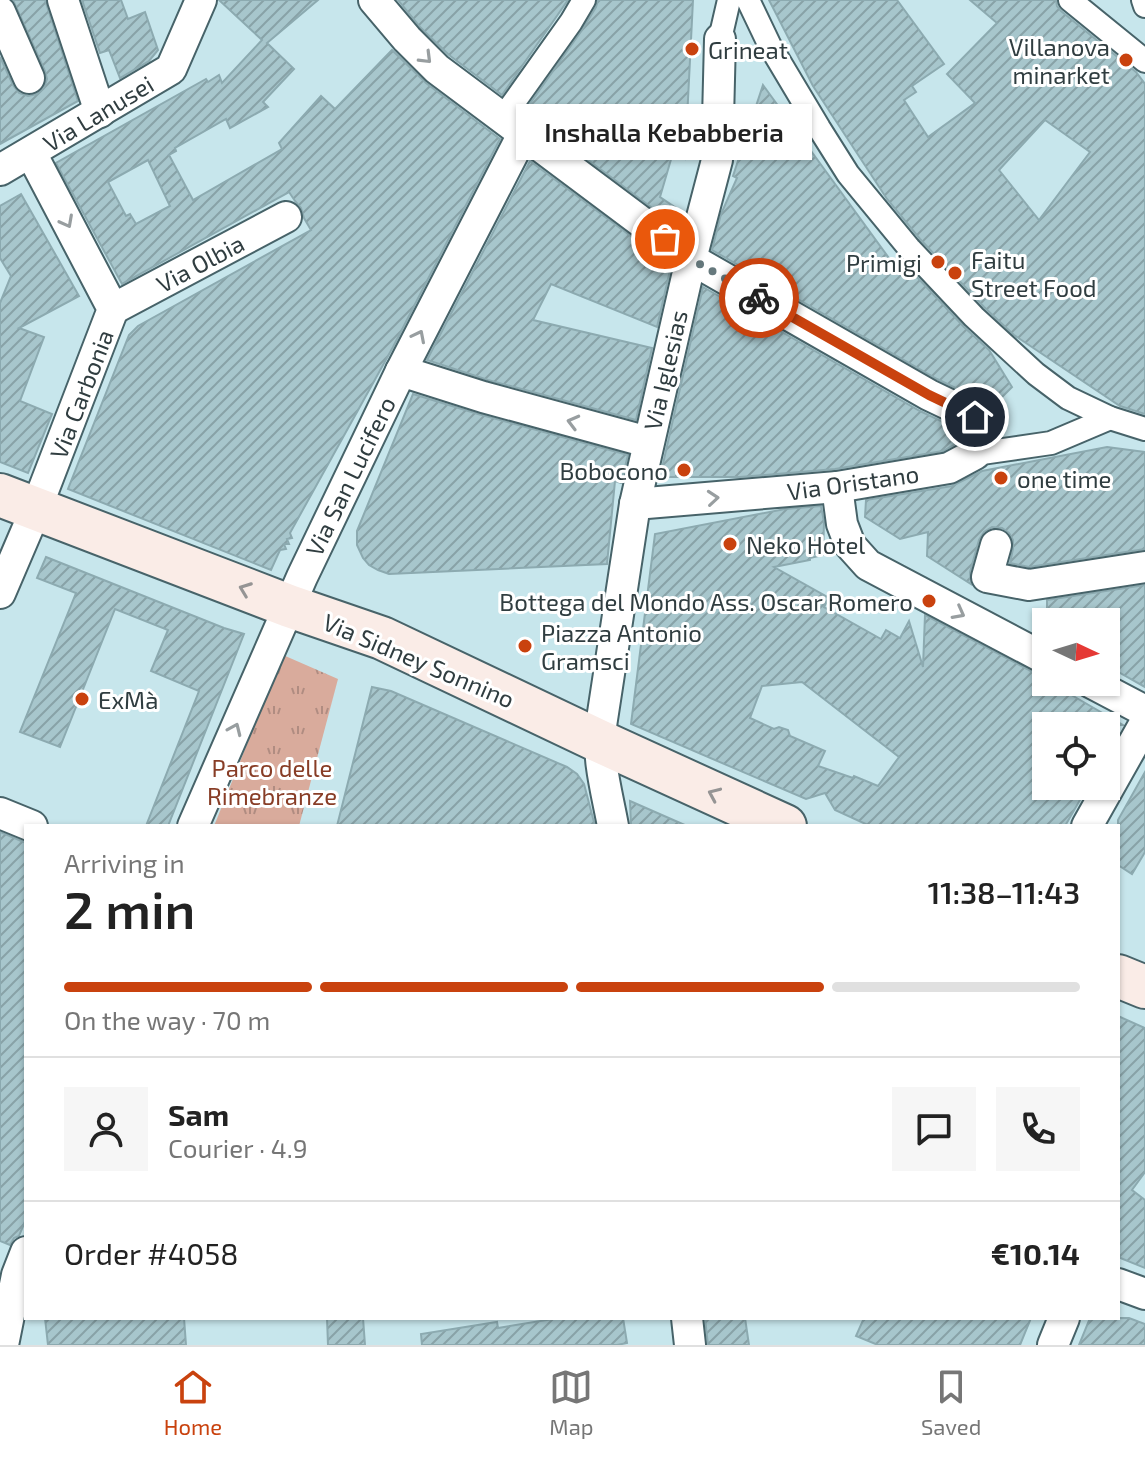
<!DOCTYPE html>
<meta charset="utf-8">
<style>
body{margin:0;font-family:"Exo 2",sans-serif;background:#f6f6f6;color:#222;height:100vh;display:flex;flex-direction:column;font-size:30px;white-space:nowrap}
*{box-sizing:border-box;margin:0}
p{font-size:26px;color:#767676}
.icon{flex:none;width:44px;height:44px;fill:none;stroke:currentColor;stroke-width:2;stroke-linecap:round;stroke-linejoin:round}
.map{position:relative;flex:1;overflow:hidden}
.panel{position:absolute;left:24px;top:824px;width:1096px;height:496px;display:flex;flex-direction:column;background:#fff;border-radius:0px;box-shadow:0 2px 6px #0004}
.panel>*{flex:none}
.needle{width:52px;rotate:94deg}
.buttons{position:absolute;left:1032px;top:608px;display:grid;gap:16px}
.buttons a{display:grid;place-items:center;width:88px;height:88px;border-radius:0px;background:#fff;box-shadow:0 2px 6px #0004;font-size:40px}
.pin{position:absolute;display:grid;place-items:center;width:68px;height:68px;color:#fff;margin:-34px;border:4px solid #fff;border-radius:50%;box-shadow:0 2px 8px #0007}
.courier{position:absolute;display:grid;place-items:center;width:80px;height:80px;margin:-40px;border:6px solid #c9420e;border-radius:50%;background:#fff;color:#222;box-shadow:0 2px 10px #0007}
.bubble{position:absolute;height:56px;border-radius:0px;background:#fff;box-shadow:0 2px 6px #0004;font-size:26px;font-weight:600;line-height:56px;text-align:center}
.summary em{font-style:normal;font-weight:600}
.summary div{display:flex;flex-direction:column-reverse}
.summary{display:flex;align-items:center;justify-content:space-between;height:136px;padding:0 40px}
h1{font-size:52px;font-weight:600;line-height:60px}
.bar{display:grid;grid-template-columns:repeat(4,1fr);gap:12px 8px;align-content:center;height:96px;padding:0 40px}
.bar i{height:10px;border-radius:6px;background:#e0e0e0}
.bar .current{background:#c9420e}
.bar p{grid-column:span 4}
.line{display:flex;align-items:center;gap:20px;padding:0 40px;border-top:2px solid #e0e0e0}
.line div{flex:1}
.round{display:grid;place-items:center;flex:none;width:84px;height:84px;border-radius:0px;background:#f6f6f6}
.tab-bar{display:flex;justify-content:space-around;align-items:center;height:112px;border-top:2px solid #e0e0e0;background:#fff;font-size:22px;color:#767676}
.tab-bar a{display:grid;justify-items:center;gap:4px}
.tab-bar .current{color:#c9420e}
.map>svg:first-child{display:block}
</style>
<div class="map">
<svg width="1145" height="1345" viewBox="0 0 1145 1345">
<defs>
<pattern id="grass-tufts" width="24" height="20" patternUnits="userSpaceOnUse" patternTransform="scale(2)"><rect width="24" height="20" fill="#d9ab9c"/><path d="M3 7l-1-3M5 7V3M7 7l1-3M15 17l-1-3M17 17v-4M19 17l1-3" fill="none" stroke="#b08c81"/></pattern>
<pattern id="building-hatch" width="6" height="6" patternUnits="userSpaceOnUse" patternTransform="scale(2)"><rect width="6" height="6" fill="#a7c6cc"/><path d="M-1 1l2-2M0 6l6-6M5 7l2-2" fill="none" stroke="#88a2a7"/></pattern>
</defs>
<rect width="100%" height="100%" fill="#c7e6ec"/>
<polygon fill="url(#grass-tufts)" points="283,655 338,679 299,826 214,826"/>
<g fill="url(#building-hatch)" stroke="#8caab0" stroke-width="2" fill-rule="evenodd">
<polygon points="13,0 45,0 78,101 0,144 0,57 13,85 19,93 28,96 37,94 44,88 47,79 45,71"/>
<polygon points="82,0 121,0 128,19 145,12 158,50 149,61 120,78 109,50 100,53"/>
<path d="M219,0H318L267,43L294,69L263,102L268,107L230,128L226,119L175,148L176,151L169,155L193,200L282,149L279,143L321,96L335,109L392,50L426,83L500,139L393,347L290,533L292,538L287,539L289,544H284L286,549L280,550L271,570L68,489L129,335L138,326L311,230L304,218L301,208L295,201L289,192L122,284L56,163L206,79L208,82L219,75L222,83L262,40ZM148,160L170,206L136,224L130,214L126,216L108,182Z"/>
<polygon points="398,0 568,0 502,95 449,55 420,27"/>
<polygon points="598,0 693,0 685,159 672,156 660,197 676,208 671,222 524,112 582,30 596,7"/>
<path d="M769,0H897L944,64L912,86L916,92L904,100L928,137L975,103L947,74L997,23L970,0H1056L1057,6L1061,11L1136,72L1145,84V414L1120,406L1014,335L984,307L920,239L887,199L813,86ZM1045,120L1090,152L1039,220L999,170Z"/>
<polygon points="763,85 894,265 901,260 964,327 989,350 1012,387 996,403 989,405 983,401 937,379 712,250 721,214 737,178 733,176"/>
<polygon points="530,161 671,266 657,327 551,284 533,320 652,348 636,420 488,380 427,360"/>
<polygon points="21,194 79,296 19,328 44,337 20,401 52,414 28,473 0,462 0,303 11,276 0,258 0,206"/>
<polygon points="703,287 920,411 960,430 959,442 943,451 835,469 740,477 660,477"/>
<polygon points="413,394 478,414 628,455 621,483 615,481 607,564 389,574 378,570 369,565 363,558 357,545 357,531"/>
<polygon points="1107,447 1145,452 1145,549 1029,567 1010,563 1013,549 1013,540 1009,533 1002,528 992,527 984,532 979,540 970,572 971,584 927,556 928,532 900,539 865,517 866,500 952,486 982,471"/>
<path d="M821,506L824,522L823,555L810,558V560L774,567L829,598L824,607L881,639L886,630L900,638L909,621L923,667L925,615L1027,669L1046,680V682H1049L1123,725L1046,726V786H1088L1065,826H870L835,810L825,793L806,799L631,724L655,534L785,509ZM802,682L899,757L878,786L854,776L853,778L818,766L825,751L790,736L788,730L779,727L774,729L750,718L762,686Z"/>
<polygon points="46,557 224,628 244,634 168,826 146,826 199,691 151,671 168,630 115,609 60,747 20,732 76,593 37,578"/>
<polygon points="1145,585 1145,687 1106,665 1106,622 1097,622 1102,613 1047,617 1047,600"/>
<polygon points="372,687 391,691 567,767 577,774 584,784 595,826 337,826"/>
<polygon points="1145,772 1145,852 1132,874 1118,865 1118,820"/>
<polygon points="630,801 687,826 631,826"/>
<polygon points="0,832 26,843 26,1219 19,1236 14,1238 10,1245 0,1241"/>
<polygon points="1118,1016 1145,1028 1145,1172 1132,1190 1145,1200 1145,1268 1118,1257"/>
<polygon points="45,1318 184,1318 186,1345 48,1345"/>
<polygon points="327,1318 363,1318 365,1345 328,1345"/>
<polygon points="559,1318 623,1318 627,1343 617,1345 422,1345 421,1334 497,1322 498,1328"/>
<polygon points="705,1318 745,1318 749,1345 708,1345"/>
<polygon points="864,1318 1031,1318 1020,1345 878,1345 856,1336"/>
<polygon points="1090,1318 1129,1318 1145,1324 1145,1345 1079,1345"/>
</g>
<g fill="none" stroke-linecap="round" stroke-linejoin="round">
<g stroke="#476369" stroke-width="26">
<g id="pedestrian">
<polyline points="748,0 770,46 819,128 848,174 909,248 974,317 1036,374 1068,398 1110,418 1145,429"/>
<polyline points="1070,0 1145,61"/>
<polyline points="1143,0 1145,6"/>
<polyline points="720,39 729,0"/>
<polyline points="502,116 509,109 571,22 584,0"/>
<polyline points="975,454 1051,443 1110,418"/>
</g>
</g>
<g stroke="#476369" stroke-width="34">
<g id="minor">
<polyline points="63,0 100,112"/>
<polyline points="374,0 407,39 437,69 691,259 929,395 975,417 979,429 975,454 949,468 837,487 635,504"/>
<polyline points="0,12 29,78"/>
<polyline points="0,170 171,69 201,0"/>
<polyline points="113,309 286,217"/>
<polyline points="401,371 483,397 648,442"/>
<polyline points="837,487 842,524 850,545 868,565 1046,659"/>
<polyline points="996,545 987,577 1029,585 1145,567"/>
<polyline points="0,593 36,509 113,309 31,153"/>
<polyline points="1090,682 1145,711"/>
<polyline points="0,813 32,826"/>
<polyline points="193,826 302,577 401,371 523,134"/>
<path d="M613,826C607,793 597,759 601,726L635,504L691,259L717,160L720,39"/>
<polyline points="1087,826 1145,723"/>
<polyline points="1118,1284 1145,1294"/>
<polyline points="687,1318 690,1345"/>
<polyline points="3,1345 17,1275 26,1252"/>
<polyline points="1053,1345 1064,1318"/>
</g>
</g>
<g stroke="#476369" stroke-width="46">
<g id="secondary">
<polyline points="0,495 289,606 382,638 599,741 785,826"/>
<polyline points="1118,976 1145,987"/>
</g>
</g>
<use href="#pedestrian" stroke="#fff" stroke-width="22"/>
<use href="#minor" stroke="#fff" stroke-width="30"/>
<use href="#secondary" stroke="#faece7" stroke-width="42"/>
</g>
<defs><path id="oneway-chevron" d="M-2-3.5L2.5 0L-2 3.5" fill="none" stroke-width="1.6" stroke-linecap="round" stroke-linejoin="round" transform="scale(2)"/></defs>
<g stroke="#989ea0">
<use href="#oneway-chevron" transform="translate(426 58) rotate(45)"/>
<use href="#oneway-chevron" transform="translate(67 222) rotate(62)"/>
<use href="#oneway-chevron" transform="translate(419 336) rotate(-63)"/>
<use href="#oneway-chevron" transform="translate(573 422) rotate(-165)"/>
<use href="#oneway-chevron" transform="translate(713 498) rotate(-5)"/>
<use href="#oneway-chevron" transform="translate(959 613) rotate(28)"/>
<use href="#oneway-chevron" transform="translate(235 729) rotate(-66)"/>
</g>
<g stroke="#959494">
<use href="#oneway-chevron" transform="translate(245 589) rotate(-159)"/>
<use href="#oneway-chevron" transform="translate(714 794) rotate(-156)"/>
</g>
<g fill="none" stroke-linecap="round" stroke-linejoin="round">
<polyline stroke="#65787c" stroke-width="8" stroke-dasharray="0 14.4" points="665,239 691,259 759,298"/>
<polyline stroke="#c9420e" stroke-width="10" points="759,298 929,395 975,417"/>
</g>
<g fill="#c9420e" stroke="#fff" stroke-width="3">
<circle cx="692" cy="49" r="8"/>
<circle cx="1126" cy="60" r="8"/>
<circle cx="938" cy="262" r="8"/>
<circle cx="955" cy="273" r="8"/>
<circle cx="684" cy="470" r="8"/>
<circle cx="1001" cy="478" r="8"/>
<circle cx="730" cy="544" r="8"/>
<circle cx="929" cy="601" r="8"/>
<circle cx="525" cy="646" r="8"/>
<circle cx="82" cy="699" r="8"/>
</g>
<g text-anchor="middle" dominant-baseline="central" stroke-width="6" stroke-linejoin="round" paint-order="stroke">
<g font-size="24" fill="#303d40" stroke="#fff" text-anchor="start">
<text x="1110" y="46" text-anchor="end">Villanova<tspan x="1110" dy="28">minarket</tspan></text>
<text x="708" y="49">Grineat</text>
<text x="971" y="259">Faitu<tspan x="971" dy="28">Street Food</tspan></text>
<text x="922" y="262" text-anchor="end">Primigi</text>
<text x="668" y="470" text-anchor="end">Bobocono</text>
<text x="1017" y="478">one time</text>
<text x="746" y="544">Neko Hotel</text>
<text x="913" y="601" text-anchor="end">Bottega del Mondo Ass. Oscar Romero</text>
<text x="541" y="632">Piazza Antonio<tspan x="541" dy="28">Gramsci</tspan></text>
<text x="98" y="699">ExMà</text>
</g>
<g font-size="24" fill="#303d40" stroke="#fff">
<text transform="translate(98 113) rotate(-31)">Via Lanusei</text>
<text transform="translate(200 263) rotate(-28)">Via Olbia</text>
<text transform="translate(665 370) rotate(-77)">Via Iglesias</text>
<text transform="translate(81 394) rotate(-69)">Via Carbonia</text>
<text transform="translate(350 476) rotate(-64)">Via San Lucifero</text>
<text transform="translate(853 482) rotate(-8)">Via Oristano</text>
<text transform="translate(419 660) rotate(23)">Via Sidney Sonnino</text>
</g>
<g font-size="24" fill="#883d26" stroke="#fff">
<text x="272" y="767">Parco delle<tspan x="272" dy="28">Rimebranze</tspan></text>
</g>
</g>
</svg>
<div class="buttons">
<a><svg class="needle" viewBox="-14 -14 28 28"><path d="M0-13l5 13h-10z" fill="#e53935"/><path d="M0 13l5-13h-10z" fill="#767676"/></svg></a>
<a><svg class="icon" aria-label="locate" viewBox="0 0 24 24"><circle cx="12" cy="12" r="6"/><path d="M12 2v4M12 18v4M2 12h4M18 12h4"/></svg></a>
</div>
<div class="pin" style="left:665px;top:239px;background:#ea580c"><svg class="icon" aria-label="bag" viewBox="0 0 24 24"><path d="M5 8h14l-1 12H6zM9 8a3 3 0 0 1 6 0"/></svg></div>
<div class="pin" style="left:975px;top:417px;background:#1f2937"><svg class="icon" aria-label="home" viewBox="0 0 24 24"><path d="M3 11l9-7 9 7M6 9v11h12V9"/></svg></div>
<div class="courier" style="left:759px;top:298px"><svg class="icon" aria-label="bike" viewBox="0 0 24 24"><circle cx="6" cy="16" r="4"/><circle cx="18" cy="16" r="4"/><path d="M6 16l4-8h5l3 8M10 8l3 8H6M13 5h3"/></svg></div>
<div class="bubble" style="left:516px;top:104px;width:296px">Inshalla Kebabberia</div>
<section class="panel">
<div class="summary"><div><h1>2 min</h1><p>Arriving in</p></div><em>11:38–11:43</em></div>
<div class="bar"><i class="current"></i><i class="current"></i><i class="current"></i><i></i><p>On the way · 70 m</p></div>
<div class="line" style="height:144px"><a class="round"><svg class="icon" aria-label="person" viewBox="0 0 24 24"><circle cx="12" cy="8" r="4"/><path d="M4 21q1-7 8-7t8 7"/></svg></a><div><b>Sam</b><p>Courier · 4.9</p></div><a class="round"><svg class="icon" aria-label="chat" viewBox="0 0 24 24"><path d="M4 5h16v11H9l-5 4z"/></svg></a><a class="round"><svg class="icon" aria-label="phone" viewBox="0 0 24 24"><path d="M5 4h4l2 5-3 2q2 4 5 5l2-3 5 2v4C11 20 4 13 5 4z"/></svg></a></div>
<div class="line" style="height:104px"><div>Order #4058</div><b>€10.14</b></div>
</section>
</div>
<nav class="tab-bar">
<a class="current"><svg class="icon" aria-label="home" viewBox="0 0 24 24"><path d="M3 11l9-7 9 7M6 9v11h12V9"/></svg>Home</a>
<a><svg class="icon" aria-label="map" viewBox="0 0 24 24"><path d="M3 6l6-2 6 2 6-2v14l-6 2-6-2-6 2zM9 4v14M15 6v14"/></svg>Map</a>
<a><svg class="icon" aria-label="saved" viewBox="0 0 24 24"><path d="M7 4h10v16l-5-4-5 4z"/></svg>Saved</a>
</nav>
